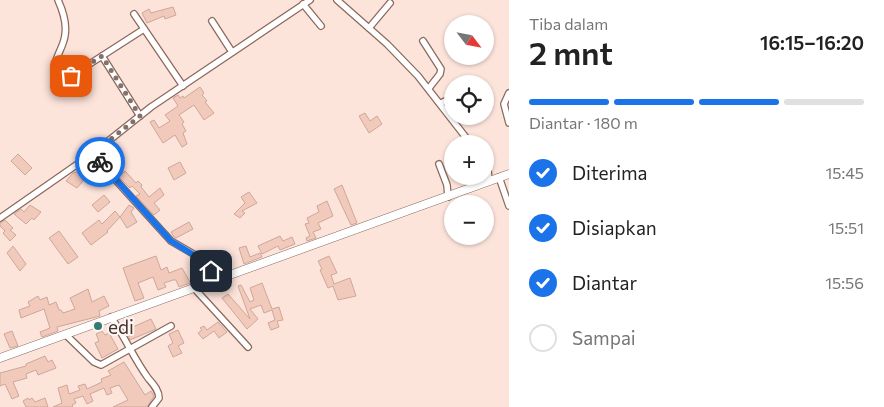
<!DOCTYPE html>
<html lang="id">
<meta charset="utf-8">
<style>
body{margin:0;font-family:Commissioner,sans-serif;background:#f2f2f2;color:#222;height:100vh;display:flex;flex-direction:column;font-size:19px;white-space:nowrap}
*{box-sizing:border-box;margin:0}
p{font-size:16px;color:#767676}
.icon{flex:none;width:28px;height:28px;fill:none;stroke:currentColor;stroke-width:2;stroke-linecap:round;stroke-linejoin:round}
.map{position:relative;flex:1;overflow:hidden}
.details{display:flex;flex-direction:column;background:#fff;width:375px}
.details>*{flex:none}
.needle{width:32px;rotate:122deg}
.tools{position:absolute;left:444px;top:15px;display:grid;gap:10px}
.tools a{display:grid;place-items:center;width:50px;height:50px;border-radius:50%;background:#fff;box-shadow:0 1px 4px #0004;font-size:25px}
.pin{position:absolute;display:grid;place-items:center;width:42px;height:42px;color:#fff;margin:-21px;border-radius:10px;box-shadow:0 2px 8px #0006}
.courier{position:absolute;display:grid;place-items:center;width:50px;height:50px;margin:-25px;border:4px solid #1a73e8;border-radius:50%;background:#fff;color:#222;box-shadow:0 1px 6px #0007}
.overview em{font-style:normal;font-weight:600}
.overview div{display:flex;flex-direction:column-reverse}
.overview{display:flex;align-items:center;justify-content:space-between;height:85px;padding:0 20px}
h1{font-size:32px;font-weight:600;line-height:38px}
.bar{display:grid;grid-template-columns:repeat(4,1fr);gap:8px 5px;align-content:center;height:60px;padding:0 20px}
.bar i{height:6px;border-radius:4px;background:#e0e0e0}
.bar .current{background:#1a73e8}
.bar p{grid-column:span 4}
ol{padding:0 20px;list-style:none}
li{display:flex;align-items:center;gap:15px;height:55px}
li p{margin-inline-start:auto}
li .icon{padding:5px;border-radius:50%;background:#1a73e8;color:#fff;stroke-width:4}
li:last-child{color:#767676}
li i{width:28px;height:28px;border:2px solid #e0e0e0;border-radius:50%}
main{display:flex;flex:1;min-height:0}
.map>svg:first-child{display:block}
</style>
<main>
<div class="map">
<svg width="509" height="407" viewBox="0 0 509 407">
<rect width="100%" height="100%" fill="#fde4db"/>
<g fill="#f1cabb" stroke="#cda799">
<polygon points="173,7 176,15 165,19 164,16 147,23 142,13 149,9 151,13"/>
<polygon points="200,87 204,93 202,95 207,101 205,102 214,113 204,120 194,105 179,115 184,122 182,124 186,131 183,133 187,144 182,147 175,135 163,143 150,122 154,120 159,128 170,121 165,115 178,106 173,98 178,95 180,98 183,96 184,98"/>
<polygon points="365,113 370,121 377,116 382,124 369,133 359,116"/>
<polygon points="18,154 32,168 25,175 11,161"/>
<polygon points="89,162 95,167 77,188 66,181 73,173 77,172"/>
<polygon points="180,162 186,173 174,180 168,168"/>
<polygon points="125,171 136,183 138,181 142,185 141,187 149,197 160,188 164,195 154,203 160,210 154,215 136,196 140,194 132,186 130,188 119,177"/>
<polygon points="342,185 357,223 351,225 334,189"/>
<polygon points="249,192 257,203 242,211 245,213 240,218 234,214 245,203 241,197"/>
<polygon points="104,195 110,202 98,212 92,205"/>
<polygon points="327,201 333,216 318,223 321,229 313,232 316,238 307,241 306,238 310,236 305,224 309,223 307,218 319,212 317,206"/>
<polygon points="30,205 41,212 34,220 32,218 26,224 14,214 21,209 24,212"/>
<polygon points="129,205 134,208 131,212 137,222 127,228 120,217 107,231 108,232 91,245 82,233 99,220 102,224 115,211 120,217"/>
<polygon points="5,220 13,228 10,230 16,235 10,241 3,233 5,231 0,226 0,223"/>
<polygon points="189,222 193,229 176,238 174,237 171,232"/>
<polygon points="59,231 78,257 68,264 49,238"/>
<polygon points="280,236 283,241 292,237 295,244 280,250 278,246 262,254 258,246"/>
<polygon points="13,246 26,264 20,271 7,253"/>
<polygon points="246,246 250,257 260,253 262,257 244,264 239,248"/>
<polygon points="156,256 161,270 167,267 169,273 182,268 190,282 200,276 201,279 179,287 176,280 173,280 164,283 166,287 158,290 153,277 138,283 144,298 135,301 123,268"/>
<polygon points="329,256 337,273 331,275 334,284 350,278 356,296 338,300 333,286 328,288 320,270 322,269 318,261"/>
<polygon points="262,283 272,309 279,307 283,320 277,321 279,327 271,330 268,323 275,320 272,310 264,313 261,305 250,309 258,319 247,329 222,298 228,294 250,319 238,286 241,285 250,302 254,300 250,288"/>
<polygon points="88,289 92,302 104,296 109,306 99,311 100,316 57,327 58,331 42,337 40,332 50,328 44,309 21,318 19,310 30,306 28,302 38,296 40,300 47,297 49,305 56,302 59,310 61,310 63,313 75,309 70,298"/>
<polygon points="151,319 156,329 130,340 126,330"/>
<polygon points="218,322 227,332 219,338 214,331 203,339 198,333 202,330 200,328 204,326 207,330"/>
<polygon points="178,330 184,343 178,346 182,353 173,357 168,346 173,343 169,334"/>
<polygon points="12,331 18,346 10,348 4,334"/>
<polygon points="102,331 105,335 109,333 118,349 102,358 95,343 99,341 96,334"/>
<polygon points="45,356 48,362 52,360 56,368 38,375 36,370 26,374 27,378 13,382 19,396 12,399 5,384 0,386 0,373 26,366 26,364"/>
<polygon points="124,362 145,395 151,391 154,396 147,407 113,407 128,400 119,385 110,388 112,393 107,395 104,388 90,394 93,401 87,404 83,396 74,399 76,403 72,405 73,407 53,407 62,403 58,388 67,385 69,394 80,390 78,386 85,384 87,389 102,382 101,379 111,375 108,371"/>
<polygon points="28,398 29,400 32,398 35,402 45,398 48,407 26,407 23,401"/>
</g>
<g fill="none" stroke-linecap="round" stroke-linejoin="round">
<g stroke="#8b695c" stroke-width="8">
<g id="minor">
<path d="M58,0C63,11 67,23 65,35C64,48 51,61 56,74L62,77L71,76L102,56"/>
<polyline points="337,0 387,44 418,76 471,144"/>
<polyline points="303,4 321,26"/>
<polyline points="134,14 183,86"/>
<polyline points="212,21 232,52"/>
<polyline points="369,28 390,3"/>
<polyline points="423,41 441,69 440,74 429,88"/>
<polyline points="509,93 504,104 509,123"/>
<polyline points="441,103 452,98"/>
<polyline points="140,116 102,56 144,29"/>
<polyline points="92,154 171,241 202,259 211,271"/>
<polyline points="439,164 447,185 448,197"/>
<polyline points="485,165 488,170 489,181"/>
<polyline points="499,177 509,206"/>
<polyline points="0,218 92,154 151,107 310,0"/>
<polyline points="193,287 248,347"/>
<path d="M111,317C125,337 134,359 148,378C153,384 159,390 159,398L152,407"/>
<polyline points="66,335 94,362 101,365 171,326"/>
</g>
</g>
<g stroke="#8b695c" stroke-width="9">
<polyline id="major" points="0,358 509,174"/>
</g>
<use href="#minor" stroke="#fff" stroke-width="5.5"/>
<use href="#major" stroke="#fff" stroke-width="8"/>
</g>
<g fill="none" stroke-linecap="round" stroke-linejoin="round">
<polyline stroke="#83716a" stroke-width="5" stroke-dasharray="0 9" points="71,76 102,56 140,116 92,154 100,162"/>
<polyline stroke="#1a73e8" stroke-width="6" points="100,162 171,241 202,260 211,271"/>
</g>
<circle fill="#327b77" stroke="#fef5f2" stroke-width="2" cx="98" cy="326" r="5"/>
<g text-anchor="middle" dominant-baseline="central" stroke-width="4" stroke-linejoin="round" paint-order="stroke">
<g font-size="19" fill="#42332d" stroke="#fef5f2" text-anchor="start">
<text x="108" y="326">edi</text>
</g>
</g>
</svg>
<div class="tools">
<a><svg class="needle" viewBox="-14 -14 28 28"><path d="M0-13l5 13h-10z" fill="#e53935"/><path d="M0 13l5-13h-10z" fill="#767676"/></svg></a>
<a><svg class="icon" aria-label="locate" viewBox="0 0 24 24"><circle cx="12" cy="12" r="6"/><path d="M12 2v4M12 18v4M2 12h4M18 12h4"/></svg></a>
<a>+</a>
<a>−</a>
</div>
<div class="pin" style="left:71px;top:76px;background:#ea580c"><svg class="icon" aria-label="bag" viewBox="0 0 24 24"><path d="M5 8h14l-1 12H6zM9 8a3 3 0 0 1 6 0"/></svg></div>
<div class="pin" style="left:211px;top:271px;background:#1f2937"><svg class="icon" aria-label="home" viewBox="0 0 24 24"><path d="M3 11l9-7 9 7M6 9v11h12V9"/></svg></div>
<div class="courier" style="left:100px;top:162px"><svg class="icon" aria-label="bike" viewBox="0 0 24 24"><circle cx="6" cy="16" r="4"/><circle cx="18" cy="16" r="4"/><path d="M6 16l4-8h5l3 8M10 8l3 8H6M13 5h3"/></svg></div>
</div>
<section class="details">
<div class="overview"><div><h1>2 mnt</h1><p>Tiba dalam</p></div><em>16:15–16:20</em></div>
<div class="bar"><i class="current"></i><i class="current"></i><i class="current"></i><i></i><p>Diantar · 180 m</p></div>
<ol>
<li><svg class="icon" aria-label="check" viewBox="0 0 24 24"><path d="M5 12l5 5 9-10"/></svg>Diterima<p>15:45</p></li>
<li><svg class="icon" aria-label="check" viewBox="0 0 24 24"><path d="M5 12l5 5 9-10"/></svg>Disiapkan<p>15:51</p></li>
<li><svg class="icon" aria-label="check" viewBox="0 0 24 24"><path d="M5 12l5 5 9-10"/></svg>Diantar<p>15:56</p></li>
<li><i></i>Sampai</li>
</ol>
</section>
</main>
